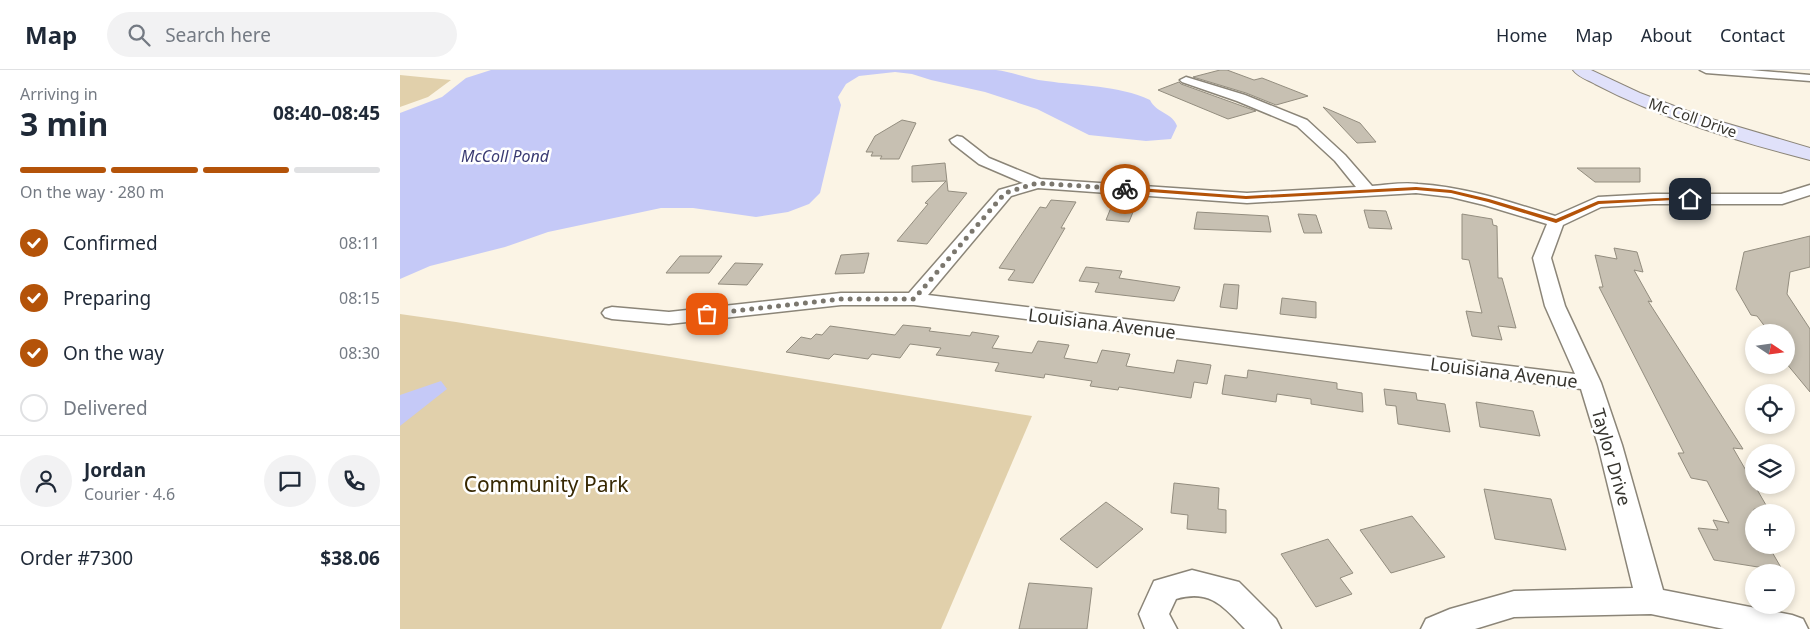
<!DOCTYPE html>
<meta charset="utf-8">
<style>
body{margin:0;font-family:"Noto Sans",sans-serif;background:#f2f2f3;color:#1f2937;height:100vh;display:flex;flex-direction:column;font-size:19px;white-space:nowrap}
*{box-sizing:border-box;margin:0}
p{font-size:16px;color:#747a83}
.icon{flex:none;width:28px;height:28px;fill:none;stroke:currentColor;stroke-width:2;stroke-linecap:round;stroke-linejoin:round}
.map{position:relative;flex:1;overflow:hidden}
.details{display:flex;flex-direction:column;background:#fff;width:400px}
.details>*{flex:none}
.needle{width:32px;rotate:103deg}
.controls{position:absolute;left:1345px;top:254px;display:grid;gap:10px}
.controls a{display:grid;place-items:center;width:50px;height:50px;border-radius:50%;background:#fff;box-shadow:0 2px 8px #0003;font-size:25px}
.pin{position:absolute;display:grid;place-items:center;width:42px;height:42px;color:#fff;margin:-21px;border-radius:10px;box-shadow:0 2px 8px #0006}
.courier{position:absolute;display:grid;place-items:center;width:50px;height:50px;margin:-25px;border:4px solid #b45309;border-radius:50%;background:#fff;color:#222;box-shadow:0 1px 6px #0007}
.head em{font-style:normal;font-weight:700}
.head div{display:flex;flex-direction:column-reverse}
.head{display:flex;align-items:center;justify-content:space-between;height:85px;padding:0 20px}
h1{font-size:32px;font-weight:700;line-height:38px}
.bar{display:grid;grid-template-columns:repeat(4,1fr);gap:8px 5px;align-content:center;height:60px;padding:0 20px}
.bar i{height:6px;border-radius:4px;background:#e0e1e3}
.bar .on{background:#b45309}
.bar p{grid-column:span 4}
.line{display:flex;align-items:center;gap:12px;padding:0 20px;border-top:1px solid #e0e1e3}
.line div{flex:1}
.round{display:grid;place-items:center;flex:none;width:52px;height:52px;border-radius:26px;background:#f2f2f3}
ol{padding:0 20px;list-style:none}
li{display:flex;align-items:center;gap:15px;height:55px}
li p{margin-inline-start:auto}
li .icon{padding:5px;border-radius:50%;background:#b45309;color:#fff;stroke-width:4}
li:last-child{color:#747a83}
li i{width:28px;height:28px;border:2px solid #e0e1e3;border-radius:50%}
header{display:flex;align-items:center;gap:30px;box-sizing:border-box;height:70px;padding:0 25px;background:#fff;border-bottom:1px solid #e0e1e3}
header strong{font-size:24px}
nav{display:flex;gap:28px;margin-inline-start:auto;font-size:18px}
.search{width:350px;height:45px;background:#f2f2f3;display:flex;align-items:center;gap:12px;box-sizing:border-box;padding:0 18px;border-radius:28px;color:#747a83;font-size:19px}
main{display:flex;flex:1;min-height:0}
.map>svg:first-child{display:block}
</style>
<header>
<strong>Map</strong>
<div class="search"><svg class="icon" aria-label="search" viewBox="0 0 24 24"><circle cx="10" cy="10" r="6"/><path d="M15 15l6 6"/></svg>Search here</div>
<nav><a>Home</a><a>Map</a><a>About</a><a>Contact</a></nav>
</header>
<main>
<section class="details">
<div class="head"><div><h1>3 min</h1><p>Arriving in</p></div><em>08:40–08:45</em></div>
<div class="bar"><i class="on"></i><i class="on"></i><i class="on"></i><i></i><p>On the way · 280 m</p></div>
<ol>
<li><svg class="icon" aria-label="check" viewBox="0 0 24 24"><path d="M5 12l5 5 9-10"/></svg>Confirmed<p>08:11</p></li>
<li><svg class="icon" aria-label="check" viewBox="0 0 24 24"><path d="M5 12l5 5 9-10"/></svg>Preparing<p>08:15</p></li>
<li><svg class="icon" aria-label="check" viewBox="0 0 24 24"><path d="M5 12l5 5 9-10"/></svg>On the way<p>08:30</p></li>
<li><i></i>Delivered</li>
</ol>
<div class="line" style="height:90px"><a class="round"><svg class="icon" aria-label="person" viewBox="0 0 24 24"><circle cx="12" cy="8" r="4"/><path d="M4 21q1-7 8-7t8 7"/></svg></a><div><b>Jordan</b><p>Courier · 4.6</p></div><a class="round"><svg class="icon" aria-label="chat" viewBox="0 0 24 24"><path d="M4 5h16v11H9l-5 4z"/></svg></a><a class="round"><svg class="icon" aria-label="phone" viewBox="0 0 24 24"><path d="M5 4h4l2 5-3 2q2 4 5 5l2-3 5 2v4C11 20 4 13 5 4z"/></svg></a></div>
<div class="line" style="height:65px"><div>Order #7300</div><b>$38.06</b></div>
</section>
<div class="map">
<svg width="1410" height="559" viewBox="0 0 1410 559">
<rect width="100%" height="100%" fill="#fbf4e5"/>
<g fill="#e1d0ab">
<polygon points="0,5 51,10 28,27 0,37"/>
<polygon points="0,244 56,252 632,346 541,559 0,559"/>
</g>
<g fill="#c5c9f7">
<path d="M91,0H596C613,2 629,9 646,11C680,16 718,15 750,30C756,43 773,43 777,56L771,69L746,71L689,65L637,39L585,22L531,10L512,4L495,2L459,6L446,14L438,27L441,35L420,123L409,134L388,142L356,147L293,138H261L148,162L105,177L30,196L0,209V43L42,27L66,8Z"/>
<polygon points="41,311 47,319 0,356 0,325"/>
</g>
<g fill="#c7c0b2" stroke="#938d7f">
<polygon points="820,0 827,0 854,10 862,8 908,26 876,35 846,23 793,7"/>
<polygon points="779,12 781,14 856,41 828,49 758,20"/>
<polygon points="923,37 960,53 976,72 957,73"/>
<polygon points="502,50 516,53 499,89 480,89 482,86 471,86 473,82 466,82 475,66"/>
<polygon points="545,93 548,121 567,123 527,174 497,171 528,134 525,133 546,111 512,112 512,96"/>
<polygon points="1177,98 1240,98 1240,112 1195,112"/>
<polygon points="651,130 676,132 661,158 665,158 633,213 608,210 615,200 599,198 640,137 646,138"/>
<polygon points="712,135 735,137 729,152 706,150"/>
<polygon points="964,140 986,141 992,159 969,158"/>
<polygon points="797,142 868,146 871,162 794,159"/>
<polygon points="898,144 916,145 922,163 904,163"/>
<polygon points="1062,144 1092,149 1093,155 1097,156 1098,208 1102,208 1116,258 1098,256 1102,270 1072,266 1066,241 1082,243 1069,190 1062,189"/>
<polygon points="1410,166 1410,197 1390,202 1387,224 1410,259 1410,322 1386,293 1386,262 1369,262 1357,246 1351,245 1336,219 1344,182"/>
<polygon points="1214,178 1237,182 1243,202 1234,200 1252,232 1248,231 1343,379 1333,378 1370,442 1354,439 1354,475 1368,475 1383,501 1314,490 1298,458 1318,460 1313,450 1329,453 1307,411 1291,408 1278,383 1284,383 1199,217 1203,217 1195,185 1217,189"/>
<polygon points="469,183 464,203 435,204 441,185"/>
<polygon points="280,186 322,186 309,203 266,203"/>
<polygon points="335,193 363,194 347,215 318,214"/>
<polygon points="686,197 722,201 719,208 780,217 774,231 695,222 699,213 679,211"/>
<polygon points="824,214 839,215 837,239 820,237"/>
<polygon points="882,228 916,232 916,248 880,244"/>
<polygon points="503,255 531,258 529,261 570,266 572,262 599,266 592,278 632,283 638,271 669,275 664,288 697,293 702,280 730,284 726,296 774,303 777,290 811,295 807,314 794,312 791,328 719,317 718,320 690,316 692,311 645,304 644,308 595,301 599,293 536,285 541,278 510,274 500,288 472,284 468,289 434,284 429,289 386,282 401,267 411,269 416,264 422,265 430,256 495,265"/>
<polygon points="848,300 937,313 937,319 962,323 963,342 911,334 911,329 877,324 876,332 822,324 825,305 847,308"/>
<polygon points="984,319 1016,323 1017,330 1045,334 1050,362 998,354 996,336 986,335"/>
<polygon points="1076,332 1133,341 1140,366 1080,357"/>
<polygon points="774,413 819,418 818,439 826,440 826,463 787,459 788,445 771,443"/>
<polygon points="1084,419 1151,429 1166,480 1095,469"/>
<polygon points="706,432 743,459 697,498 660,469"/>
<polygon points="1012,446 1045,487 991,503 960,460"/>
<polygon points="928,469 953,503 940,508 952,524 916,537 881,484"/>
<polygon points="629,513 692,518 687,559 619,559"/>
</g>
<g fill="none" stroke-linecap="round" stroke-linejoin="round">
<g stroke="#8b8578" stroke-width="3">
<g id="minor">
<polygon points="1300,0 1350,0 1410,5 1410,11 1306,3"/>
<path d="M786,7L845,25L907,50L945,85L972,116C987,115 1003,112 1018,114C1066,117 1110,132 1155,146L1198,127L1253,124H1381L1410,115V125L1382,134H1253L1201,137L1163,155L1151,188L1165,236L1201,313L1222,375L1263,520L1392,545L1403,549L1408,559H1324L1251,544L1114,547L1075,559H1021L1026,549L1050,539L1114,521L1233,518L1198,375L1181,319L514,235H441L269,254L212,249L205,247L202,243L205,239L212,237L269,242L441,223H509L599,120L623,113L579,94L552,73L550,70L557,66L562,67L589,88L640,109L847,123L956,117L935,91L897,56L837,31L782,12L780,10ZM638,118L847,133L1016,123L1051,127L1084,135L1147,154L1133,188L1145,236L1175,304L528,225L611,126Z"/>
<path d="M792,500L839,512L876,549L881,559H845C823,536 810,519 776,529L769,544L777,559H745L739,544L754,511Z"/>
</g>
</g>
<g stroke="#8b8578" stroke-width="2">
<path id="secondary" d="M1173,0H1191L1240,23L1298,45L1410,78V90C1337,71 1262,49 1195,14C1188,10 1178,7 1173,0Z"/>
</g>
<use href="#minor" fill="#fff" fill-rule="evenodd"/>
<use href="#secondary" fill="#e0e1fa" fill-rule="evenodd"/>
</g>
<polygon fill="#b45309" points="725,117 846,126 1016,117 1051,120 1089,129 1156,149 1198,131 1290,127 1293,129 1199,134 1156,153 1088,132 1051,123 1016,120 846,129 722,120"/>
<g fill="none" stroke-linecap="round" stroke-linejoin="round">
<polyline stroke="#7b776e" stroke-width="5" stroke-dasharray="0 9" points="307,244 441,229 514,229 605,123 637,113 725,119"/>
</g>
<g text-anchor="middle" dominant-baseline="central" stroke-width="5" stroke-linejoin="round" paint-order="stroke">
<g font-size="15" fill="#36342e" stroke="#fff">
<text transform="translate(1293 47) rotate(19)">Mc Coll Drive</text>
</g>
<g font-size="16" font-style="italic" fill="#393a72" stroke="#fff">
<text x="105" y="86">McColl Pond</text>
</g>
<g font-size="18" fill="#36342e" stroke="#fff">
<text transform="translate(702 253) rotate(7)">Louisiana Avenue</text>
<text transform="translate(1104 302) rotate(7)">Louisiana Avenue</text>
<text transform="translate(1212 387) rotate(74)">Taylor Drive</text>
</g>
<g font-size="21" fill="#372802" stroke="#fff">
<text x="146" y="414">Community Park</text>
</g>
</g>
</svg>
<div class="controls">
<a><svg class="needle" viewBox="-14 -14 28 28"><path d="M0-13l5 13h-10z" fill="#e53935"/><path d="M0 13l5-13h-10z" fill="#747a83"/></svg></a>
<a><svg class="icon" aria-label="locate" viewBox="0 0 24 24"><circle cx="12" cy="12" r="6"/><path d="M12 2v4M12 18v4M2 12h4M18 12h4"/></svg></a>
<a><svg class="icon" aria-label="layers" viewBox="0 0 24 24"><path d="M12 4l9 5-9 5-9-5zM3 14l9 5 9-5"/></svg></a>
<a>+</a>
<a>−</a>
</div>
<div class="pin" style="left:307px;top:244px;background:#ea580c"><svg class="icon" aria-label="bag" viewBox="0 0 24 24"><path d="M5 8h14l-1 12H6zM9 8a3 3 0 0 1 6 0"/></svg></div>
<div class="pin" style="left:1290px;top:129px;background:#1f2937"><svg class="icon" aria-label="home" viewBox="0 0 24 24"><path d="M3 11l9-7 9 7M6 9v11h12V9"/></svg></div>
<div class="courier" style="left:725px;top:119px"><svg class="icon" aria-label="bike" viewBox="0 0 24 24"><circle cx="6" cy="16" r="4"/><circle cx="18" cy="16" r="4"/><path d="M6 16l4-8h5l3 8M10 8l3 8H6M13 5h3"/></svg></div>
</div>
</main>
